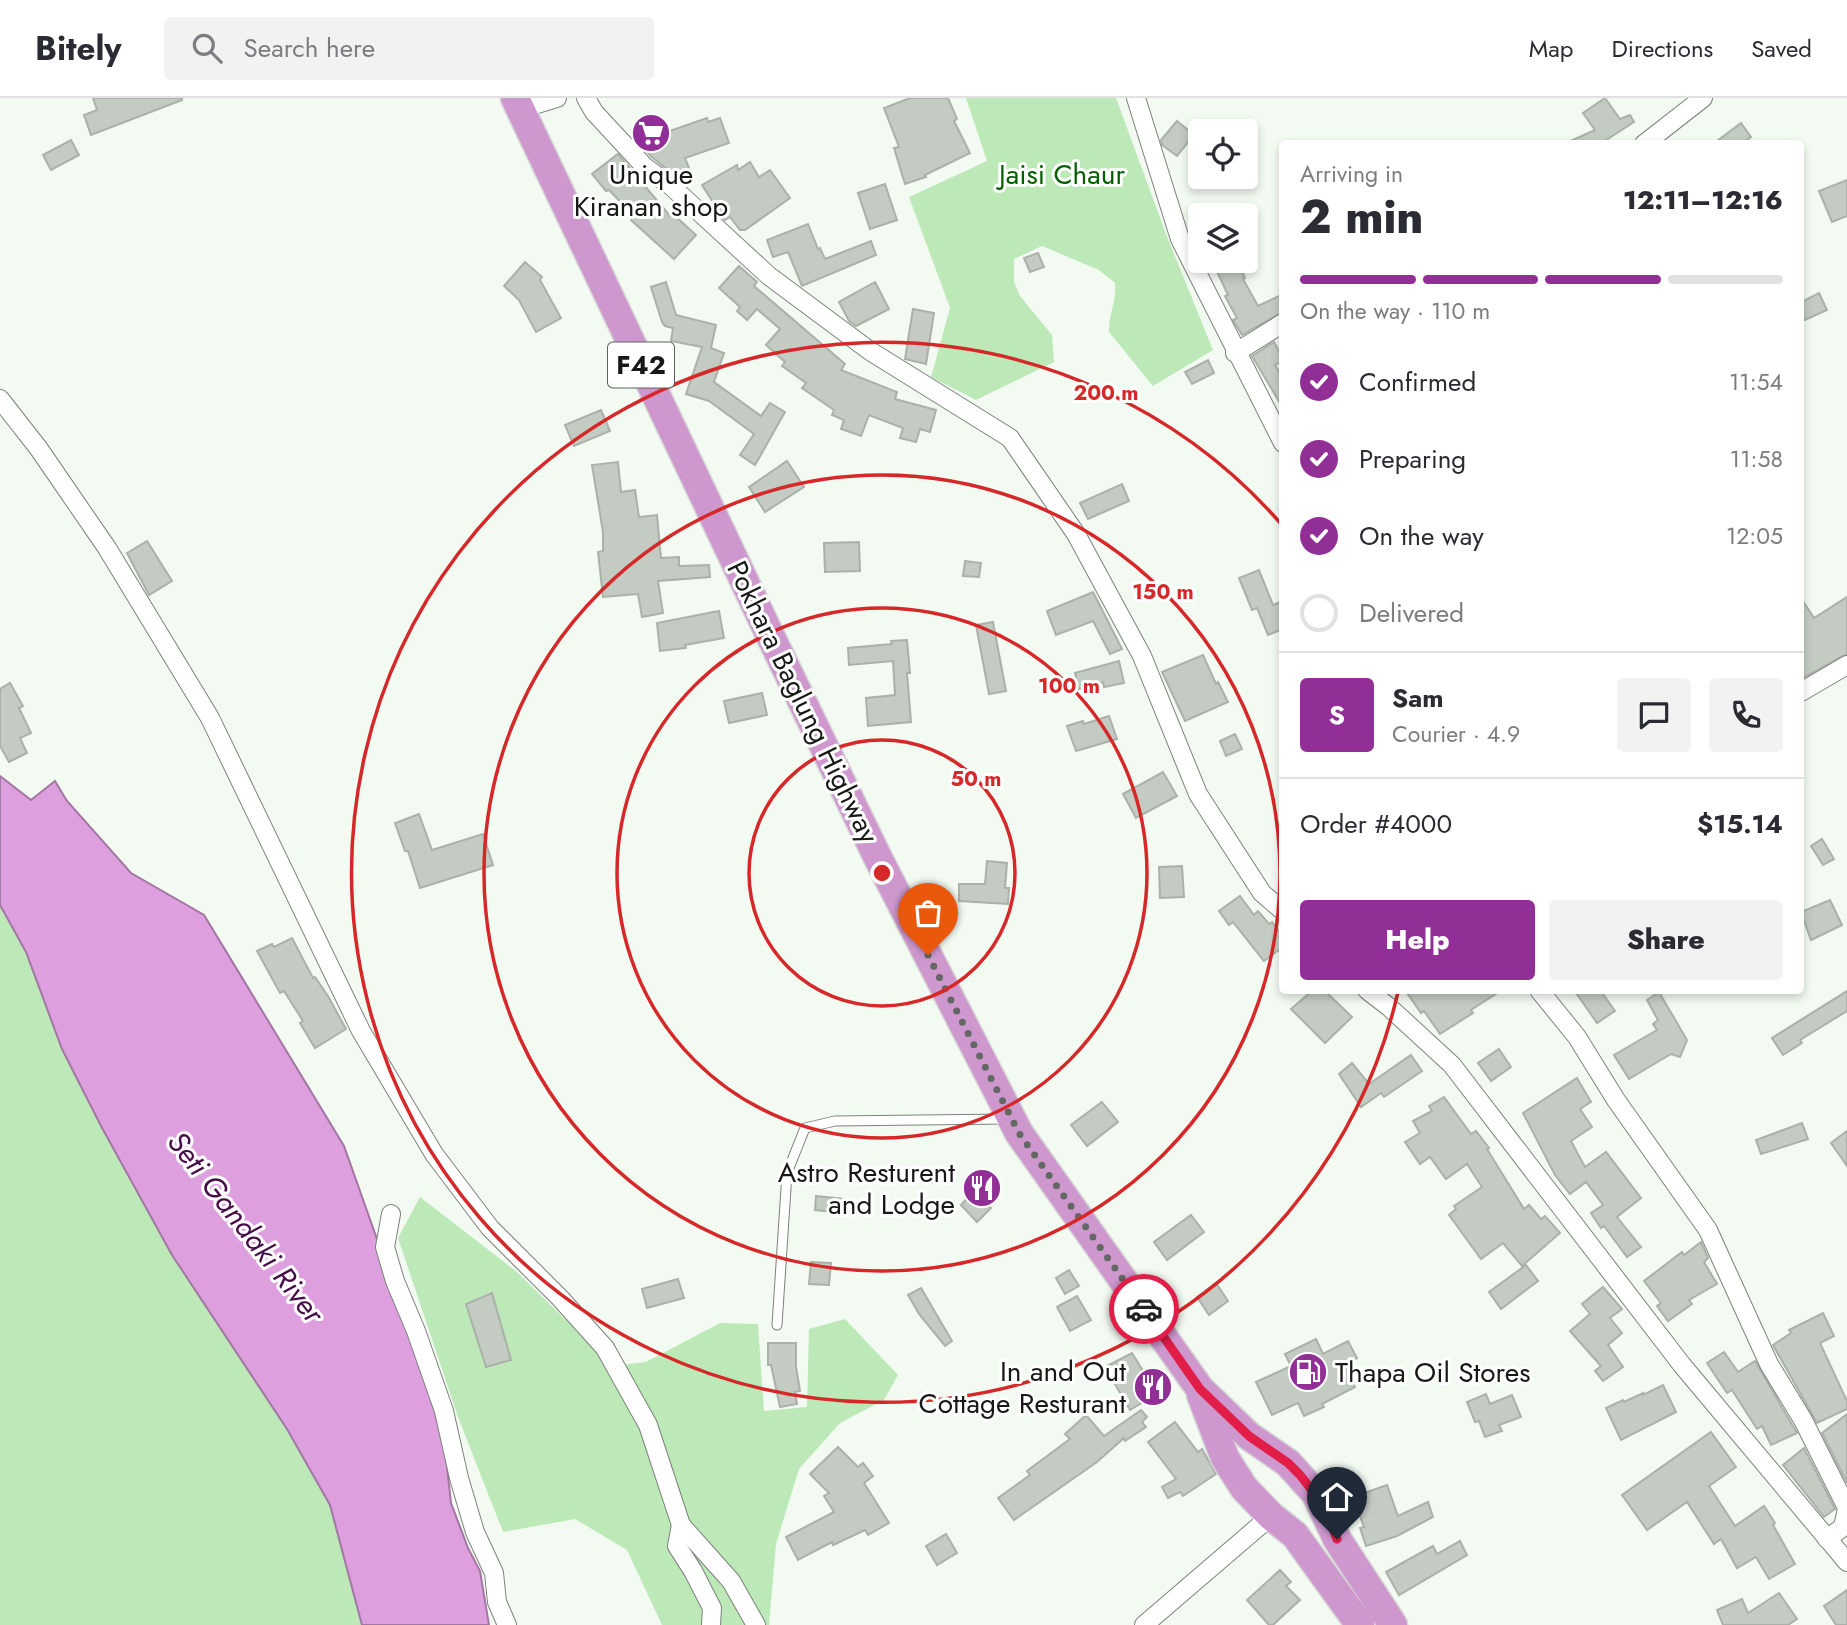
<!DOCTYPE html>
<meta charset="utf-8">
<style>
body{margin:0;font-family:Jost,sans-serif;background:#f2f2f3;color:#2b2b33;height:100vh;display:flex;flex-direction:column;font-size:26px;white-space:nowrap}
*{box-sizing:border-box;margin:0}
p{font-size:23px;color:#7c7c81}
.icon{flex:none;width:38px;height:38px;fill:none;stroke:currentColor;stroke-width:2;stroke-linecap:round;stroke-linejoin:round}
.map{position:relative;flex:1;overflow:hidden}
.panel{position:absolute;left:1279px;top:42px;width:525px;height:854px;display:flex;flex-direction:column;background:#fff;border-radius:7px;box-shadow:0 4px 10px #0003}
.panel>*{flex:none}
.controls{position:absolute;left:1188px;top:21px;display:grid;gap:14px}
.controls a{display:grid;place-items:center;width:70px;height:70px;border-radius:7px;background:#fff;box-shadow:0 4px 10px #0003;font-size:35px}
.pin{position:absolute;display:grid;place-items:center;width:60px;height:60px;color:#fff;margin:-72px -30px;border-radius:50% 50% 50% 0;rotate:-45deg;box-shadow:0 0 7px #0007}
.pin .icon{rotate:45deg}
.courier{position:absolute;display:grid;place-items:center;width:70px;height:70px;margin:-35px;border:5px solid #e11d48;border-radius:50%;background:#fff;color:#222;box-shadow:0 2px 9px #0007}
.head em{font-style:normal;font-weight:800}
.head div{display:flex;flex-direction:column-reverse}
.head{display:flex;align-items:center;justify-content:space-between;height:119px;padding:0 21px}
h1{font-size:46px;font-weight:800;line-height:52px}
.bar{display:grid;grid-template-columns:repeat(4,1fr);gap:10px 7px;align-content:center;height:84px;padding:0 21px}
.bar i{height:9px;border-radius:5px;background:#e1e1e2}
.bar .selected{background:#922f96}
.bar p{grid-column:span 4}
.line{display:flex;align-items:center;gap:18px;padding:0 21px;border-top:2px solid #e1e1e2}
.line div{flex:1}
.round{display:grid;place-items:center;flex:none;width:74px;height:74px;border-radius:7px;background:#f2f2f3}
ol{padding:0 21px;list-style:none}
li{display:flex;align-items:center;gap:21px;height:77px}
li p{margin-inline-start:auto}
li .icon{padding:7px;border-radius:50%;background:#922f96;color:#fff;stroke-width:4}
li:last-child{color:#7c7c81}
li i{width:38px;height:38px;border:4px solid #e1e1e2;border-radius:50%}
.cta{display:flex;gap:14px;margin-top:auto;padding:14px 21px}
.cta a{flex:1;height:80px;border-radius:7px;background:#922f96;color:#fff;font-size:28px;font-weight:800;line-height:80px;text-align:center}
.cta a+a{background:#f2f2f3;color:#2b2b33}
header{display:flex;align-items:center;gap:42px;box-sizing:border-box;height:98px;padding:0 35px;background:#fff;border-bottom:2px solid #e1e1e2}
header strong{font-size:33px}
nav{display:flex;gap:38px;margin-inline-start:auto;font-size:24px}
.search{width:490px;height:63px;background:#f2f2f3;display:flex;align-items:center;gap:18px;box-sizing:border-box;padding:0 24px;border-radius:7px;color:#7c7c81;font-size:26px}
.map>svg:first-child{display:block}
</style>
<header>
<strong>Bitely</strong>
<div class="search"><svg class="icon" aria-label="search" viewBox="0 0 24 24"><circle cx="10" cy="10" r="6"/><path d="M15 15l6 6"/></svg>Search here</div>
<nav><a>Map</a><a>Directions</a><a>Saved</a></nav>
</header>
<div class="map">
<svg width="1847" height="1527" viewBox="0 0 1847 1527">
<rect width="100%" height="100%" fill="#f3faf2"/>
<g fill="#bde9b8">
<path d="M966,0H1116L1166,136L1213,252L1153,288L1109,234C1108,217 1117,203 1115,185L1099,172L1042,148L1014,161V184L1020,198L1052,237L1054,264L976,302L931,279L950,210L909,99L987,63Z"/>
<polygon points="0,807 26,854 62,951 101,1028 172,1157 287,1331 330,1407 362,1527 0,1527"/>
<polygon points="420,1099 517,1174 613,1268 646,1264 720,1225 758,1226 764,1313 807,1309 809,1231 845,1221 898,1277 884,1302 840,1325 799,1371 776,1446 769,1527 662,1527 627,1452 575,1421 503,1434 458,1319 398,1140"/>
</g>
<polygon fill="#de9fdf" stroke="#a277a3" stroke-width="2" points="0,678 31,702 55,683 67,703 131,775 204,817 344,1048 423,1271 445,1351 451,1405 468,1450 480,1473 489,1527 362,1527 330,1407 287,1331 172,1157 101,1028 62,951 26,854 0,807"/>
<g fill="#c4cbc3" stroke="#aab1a9" stroke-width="2">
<polygon points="93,0 182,0 182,2 91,37 84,17 97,12"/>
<polygon points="910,0 948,0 957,21 954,23 970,55 925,77 926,79 905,86 894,50 899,49 884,10"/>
<polygon points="1605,0 1620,21 1630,17 1634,24 1600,46 1564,46 1595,32 1583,15"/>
<polygon points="707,20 708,24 720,20 729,45 685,60 689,70 673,76 653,60 641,48 635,33 660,24 664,35"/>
<polygon points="1177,23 1194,37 1177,58 1162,47 1161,42"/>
<polygon points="1741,25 1751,39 1742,46 1713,46"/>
<polygon points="71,42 79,57 51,72 43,57"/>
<polygon points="618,56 670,118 673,116 696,137 674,161 631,122 634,118 609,92 606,93 592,76"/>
<polygon points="750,64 759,79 770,72 790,100 745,132 740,132 730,119 725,122 724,121 702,87 737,67 738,72"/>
<polygon points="1847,82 1847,118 1832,124 1819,93"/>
<polygon points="885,86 897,122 870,131 858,95"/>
<polygon points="808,126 818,151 820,150 825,161 871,143 876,157 802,188 788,154 773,159 767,142"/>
<polygon points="1038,155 1044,169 1030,174 1024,160"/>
<polygon points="1229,163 1237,163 1245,180 1243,181 1258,208 1283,196 1283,214 1242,237 1233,222 1237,220 1225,198 1228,197 1215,169"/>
<polygon points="525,164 542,179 540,182 561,220 536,234 519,202 504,188"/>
<polygon points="739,168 757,184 754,188 845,266 841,272 897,294 895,301 936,312 930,334 920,331 916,344 900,340 903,330 869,317 861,338 841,331 844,322 832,317 834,312 802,290 806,285 782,268 785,264 766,247 780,231 757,211 747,222 737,213 740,209 719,190"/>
<polygon points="666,184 676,217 716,227 711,250 724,255 714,284 761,318 770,305 785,314 755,367 740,357 754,336 709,303 686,296 702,249 671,243 673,230 665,228 662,224 651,189"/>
<polygon points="875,184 889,211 856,228 849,223 839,204"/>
<polygon points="1819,195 1827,212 1805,222 1801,214 1801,204"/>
<polygon points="913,211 934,215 926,266 905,261"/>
<polygon points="1274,244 1283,260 1283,263 1275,267 1283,280 1283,310 1252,258"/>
<polygon points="1208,262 1214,275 1192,286 1185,274"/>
<polygon points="601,312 610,333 574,348 565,327"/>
<polygon points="787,363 804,389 765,414 749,389"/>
<polygon points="618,364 621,394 635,392 639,419 657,417 661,460 679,459 679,468 709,467 710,479 658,483 663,515 642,519 638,496 603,499 598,454 603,453 603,434 592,367"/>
<polygon points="1122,386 1129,403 1088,421 1080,405"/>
<polygon points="147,443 172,483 149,497 127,455"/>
<polygon points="859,444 860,473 825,474 824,445"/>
<polygon points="965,463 981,465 979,479 963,478"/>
<polygon points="1259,472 1273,507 1283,503 1283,531 1268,537 1257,510 1252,512 1239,480"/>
<polygon points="1093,494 1122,551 1110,556 1093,523 1056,537 1047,513"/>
<polygon points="1847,499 1847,556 1801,581 1801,500 1814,520"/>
<polygon points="719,513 724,540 685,547 686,550 660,553 657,525"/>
<polygon points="993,524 1006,593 989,596 976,527"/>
<polygon points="907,542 910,575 907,575 911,624 868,628 866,600 895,597 893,563 849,567 848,550 892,546 891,543"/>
<polygon points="1203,557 1216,586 1218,584 1228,604 1185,623 1162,574"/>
<polygon points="1119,563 1124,585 1104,589 1103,584 1079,591 1075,575"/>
<polygon points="10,585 23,608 19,610 31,635 20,640 27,655 9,664 0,648 0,591"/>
<polygon points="762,595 767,617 729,625 724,603"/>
<polygon points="1109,618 1117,641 1076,653 1067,628 1083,623 1084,626"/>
<polygon points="1235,636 1242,651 1226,658 1220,643"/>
<polygon points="1163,674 1177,698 1136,720 1123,696"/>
<polygon points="419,716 432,752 483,736 493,767 420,790 408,753 405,753 395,725"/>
<polygon points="1822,741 1834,761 1823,767 1811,748"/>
<polygon points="987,763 1007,765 1005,790 1009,790 1008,806 959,803 959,786 985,786"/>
<polygon points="1182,768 1184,799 1160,800 1159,769"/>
<polygon points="1240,798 1254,817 1258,813 1269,826 1272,824 1283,838 1283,849 1264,863 1233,824 1229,827 1219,813"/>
<polygon points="1830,802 1842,827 1811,842 1801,814"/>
<polygon points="292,840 313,880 315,879 328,898 346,931 315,950 300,925 303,923 284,893 280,895 257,853 272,846 274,849"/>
<polygon points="1313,892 1324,892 1352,919 1325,945 1291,911"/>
<polygon points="1405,892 1502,892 1471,912 1473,915 1440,936 1424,913 1421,915"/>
<polygon points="1574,892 1600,892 1615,913 1597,925"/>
<polygon points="1847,893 1847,913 1800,942 1802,945 1783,957 1772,940"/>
<polygon points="1659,894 1687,942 1680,959 1671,956 1629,981 1614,957 1657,932 1653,926 1658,922 1647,902"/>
<polygon points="1499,951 1511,969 1491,983 1478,965"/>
<polygon points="1411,957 1422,973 1384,999 1381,995 1361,1009 1339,976 1352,965 1369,986"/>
<polygon points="1577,980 1591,1004 1580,1011 1592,1029 1571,1043 1585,1069 1606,1054 1641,1100 1617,1119 1641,1149 1627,1159 1604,1128 1601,1130 1591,1115 1603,1107 1586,1084 1570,1096 1555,1077 1523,1015"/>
<polygon points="1444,999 1471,1036 1476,1033 1489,1050 1487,1051 1524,1111 1529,1107 1541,1121 1545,1118 1560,1135 1522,1168 1503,1145 1481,1161 1449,1117 1456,1111 1454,1108 1482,1089 1467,1066 1446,1081 1430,1059 1420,1066 1405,1044 1420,1035 1413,1023 1432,1013 1429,1008"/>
<polygon points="1102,1004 1118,1024 1087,1048 1071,1027"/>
<polygon points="1802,1025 1808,1041 1761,1056 1756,1042"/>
<polygon points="1847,1033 1847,1068 1831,1045"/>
<polygon points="974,1093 991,1110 977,1124 961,1107"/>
<polygon points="816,1098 844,1101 842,1115 815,1112"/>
<polygon points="1191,1117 1204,1134 1167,1162 1154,1144"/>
<polygon points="1701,1144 1708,1160 1704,1164 1717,1186 1689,1202 1692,1206 1668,1223 1657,1208 1661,1205 1644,1183 1682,1154 1684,1157"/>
<polygon points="811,1164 831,1165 829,1187 809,1186"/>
<polygon points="1526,1167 1538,1183 1501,1211 1489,1194"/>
<polygon points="1069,1172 1079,1188 1065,1196 1056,1180"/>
<polygon points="678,1181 684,1200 647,1210 642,1191"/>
<polygon points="1216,1185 1228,1203 1209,1217 1197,1199"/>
<polygon points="1603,1189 1622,1211 1610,1220 1622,1235 1608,1247 1623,1269 1603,1283 1595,1273 1601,1268 1570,1233 1590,1216 1582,1206"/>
<polygon points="921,1190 952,1243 945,1248 919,1216 908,1197"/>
<polygon points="492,1195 511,1262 486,1269 466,1206"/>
<polygon points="1077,1198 1091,1222 1070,1233 1057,1209"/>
<polygon points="1823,1215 1834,1238 1820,1245 1847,1303 1847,1311 1817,1325 1773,1247 1791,1235 1789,1232"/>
<polygon points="1316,1241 1323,1256 1348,1243 1357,1260 1345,1267 1355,1289 1322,1306 1324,1309 1304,1318 1298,1305 1272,1317 1256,1284 1291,1268 1285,1256"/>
<polygon points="768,1245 796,1245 796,1269 800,1293 795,1294 797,1306 780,1309 771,1267 768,1267"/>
<polygon points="1724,1254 1738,1274 1755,1263 1797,1335 1771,1347 1762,1328 1757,1331 1732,1292 1727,1295 1707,1265"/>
<polygon points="1132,1255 1157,1296 1130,1312 1105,1269"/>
<polygon points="1663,1287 1676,1314 1621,1342 1606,1310 1623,1302 1624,1304 1643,1295 1643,1297"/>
<polygon points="1486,1296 1490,1306 1512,1297 1521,1319 1499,1327 1502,1333 1485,1339 1479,1323 1475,1324 1467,1304"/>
<polygon points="1141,1312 1147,1319 1142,1324 1146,1329 1125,1343 1124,1340 1097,1364 1014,1422 998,1400 1030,1377 1027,1373 1070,1341 1065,1336 1086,1317 1104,1338"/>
<polygon points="1847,1316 1847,1385 1822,1335"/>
<polygon points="1175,1324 1198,1354 1202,1351 1216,1376 1183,1398 1180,1394 1168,1400 1162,1389 1176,1381 1148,1344"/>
<polygon points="1711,1334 1736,1369 1709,1388 1735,1428 1764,1408 1775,1425 1773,1427 1795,1466 1769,1481 1756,1459 1737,1470 1721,1441 1714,1446 1687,1404 1647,1432 1622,1397"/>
<polygon points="838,1349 858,1369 863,1365 873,1378 864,1385 889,1425 868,1437 865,1432 833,1447 832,1444 798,1462 786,1439 834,1414 824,1398 829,1395 810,1376"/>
<polygon points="1804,1350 1835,1411 1824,1419 1783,1367"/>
<polygon points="1387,1387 1398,1418 1428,1404 1433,1419 1397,1438 1366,1448 1360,1430 1364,1429 1353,1399"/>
<polygon points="946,1436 957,1455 937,1467 926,1448"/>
<polygon points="1460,1443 1467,1457 1399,1497 1386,1474 1433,1448 1437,1456"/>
<polygon points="1280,1472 1291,1484 1286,1488 1300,1502 1273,1527 1269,1527 1247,1502"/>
<polygon points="1847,1492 1847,1527 1836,1527 1824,1508"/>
<polygon points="1779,1495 1797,1521 1788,1527 1723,1527 1717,1512 1742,1501 1748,1515"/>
</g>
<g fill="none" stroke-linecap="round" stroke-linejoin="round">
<g stroke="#7c827b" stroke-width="11">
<polyline id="service" points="777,1227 787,1075 805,1030 835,1023 1007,1021"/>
</g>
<g stroke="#7c827b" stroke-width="20">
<g id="minor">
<polyline points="586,0 594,14 645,69 671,88 769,178 870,253 1010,340 1076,436 1142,558 1198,696 1262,795 1283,813"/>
<polyline points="1136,0 1180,141 1283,345"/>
<polyline points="521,11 557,0"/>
<polyline points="1644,46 1703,0"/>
<polyline points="1235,255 1283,225"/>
<polyline points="0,301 39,351 107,450 210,620 361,933 434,1056 490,1130 560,1200 605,1250 648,1327 681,1427 731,1483 756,1527"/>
<polyline points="1801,594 1847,567"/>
<polyline points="1367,892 1389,909 1452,967 1682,1267 1847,1464"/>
<polyline points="1539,892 1577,939 1616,1002 1708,1132 1769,1266 1803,1322 1847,1410"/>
<polyline points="391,1116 385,1149 395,1183 416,1233 444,1313 459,1380 475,1434 494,1475 497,1504 507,1527"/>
<polyline points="681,1427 677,1448 693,1473 712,1510 711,1527"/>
<polyline points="1827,1441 1843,1429 1847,1411"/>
<polyline points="1144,1527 1271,1418"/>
</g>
</g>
<g stroke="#d5d6d5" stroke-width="31">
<g id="trunk">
<polyline points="515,0 768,533 877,758 1019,1035 1200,1291 1249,1338 1288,1365 1316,1396 1337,1441 1393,1527"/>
<polyline points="1201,1297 1225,1360 1244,1390 1271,1418 1295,1437 1360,1527"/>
</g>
</g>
<use href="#service" stroke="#fff" stroke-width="9"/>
<use href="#minor" stroke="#fff" stroke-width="18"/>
<use href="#trunk" stroke="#ce98ce" stroke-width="28"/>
</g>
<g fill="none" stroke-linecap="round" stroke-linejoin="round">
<polyline stroke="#646864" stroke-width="7" stroke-dasharray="0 12.6" points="928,857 1019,1035 1144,1211"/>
<polyline stroke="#e11d48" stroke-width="9" points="1144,1211 1200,1291 1249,1338 1288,1365 1300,1377 1324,1408 1337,1441"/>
</g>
<g fill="none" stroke="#d62828" stroke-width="3.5">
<circle cx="882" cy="775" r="133"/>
<circle cx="882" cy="775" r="265"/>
<circle cx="882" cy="775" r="398"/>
<path d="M1398 894A530 530 0 1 1 1282 427"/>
</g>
<defs>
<g id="supermarket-disc" transform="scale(2.0125)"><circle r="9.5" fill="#922f96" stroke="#fff"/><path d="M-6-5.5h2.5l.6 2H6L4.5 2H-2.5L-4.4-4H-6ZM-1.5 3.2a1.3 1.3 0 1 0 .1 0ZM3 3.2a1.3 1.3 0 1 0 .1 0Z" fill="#fff"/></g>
<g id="restaurant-disc" transform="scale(2.0125)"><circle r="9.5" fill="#922f96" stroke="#fff"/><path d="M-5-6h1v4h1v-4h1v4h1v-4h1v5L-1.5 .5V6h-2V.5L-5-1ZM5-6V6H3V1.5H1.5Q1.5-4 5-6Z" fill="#fff"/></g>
<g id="fuel-disc" transform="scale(2.0125)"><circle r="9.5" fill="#922f96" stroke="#fff"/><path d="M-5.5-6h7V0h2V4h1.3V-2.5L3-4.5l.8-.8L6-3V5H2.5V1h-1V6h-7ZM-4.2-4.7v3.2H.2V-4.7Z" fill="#fff"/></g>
</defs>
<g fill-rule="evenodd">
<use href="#supermarket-disc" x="651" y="35"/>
<use href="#restaurant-disc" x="982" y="1090"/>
<use href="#fuel-disc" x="1308" y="1274"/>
<use href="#restaurant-disc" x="1153" y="1289"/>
</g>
<g text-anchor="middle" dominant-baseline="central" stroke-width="6" stroke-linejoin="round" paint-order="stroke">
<rect fill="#fff" stroke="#5d5e5d" stroke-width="2" x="608" y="244.5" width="66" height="45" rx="5"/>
<g font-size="26" font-weight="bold" fill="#171917">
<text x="641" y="267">F42</text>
</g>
<g font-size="28" fill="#171917" stroke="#fff" text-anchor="end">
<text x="651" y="76" text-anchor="middle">Unique<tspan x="651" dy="32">Kiranan shop</tspan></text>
<text x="955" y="1074">Astro Resturent<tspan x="955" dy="32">and Lodge</tspan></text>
<text x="1126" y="1273">In and Out<tspan x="1126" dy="32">Cottage Resturant</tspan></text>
<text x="1335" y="1274" text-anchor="start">Thapa Oil Stores</text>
</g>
<g font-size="28" fill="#045f00" stroke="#fff">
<text x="1062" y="76">Jaisi Chaur</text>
</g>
<g font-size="28" fill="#171917" stroke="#fff">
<text transform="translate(803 604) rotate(64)">Pokhara Baglung Highway</text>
</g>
<g font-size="30" font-style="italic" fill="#460d48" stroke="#fff">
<text transform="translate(246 1129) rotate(52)">Seti Gandaki River</text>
</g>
</g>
<circle cx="882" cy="775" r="10" fill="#d62828" stroke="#fff" stroke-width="3.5"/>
<g font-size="21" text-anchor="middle" font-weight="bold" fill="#d62828" stroke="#fff" stroke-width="6" stroke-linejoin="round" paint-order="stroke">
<text x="1106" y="302">200 m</text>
<text x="1163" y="501">150 m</text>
<text x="1069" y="595">100 m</text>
<text x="976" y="688">50 m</text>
</g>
</svg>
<div class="controls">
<a><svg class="icon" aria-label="locate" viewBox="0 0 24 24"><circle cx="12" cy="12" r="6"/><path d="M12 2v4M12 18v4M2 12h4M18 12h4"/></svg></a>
<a><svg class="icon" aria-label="layers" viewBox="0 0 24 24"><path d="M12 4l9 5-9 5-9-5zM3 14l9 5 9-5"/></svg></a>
</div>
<div class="pin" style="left:928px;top:857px;background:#ea580c"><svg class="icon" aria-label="bag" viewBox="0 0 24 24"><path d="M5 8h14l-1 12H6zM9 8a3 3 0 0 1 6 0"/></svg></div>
<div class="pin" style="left:1337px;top:1441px;background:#1f2937"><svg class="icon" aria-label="home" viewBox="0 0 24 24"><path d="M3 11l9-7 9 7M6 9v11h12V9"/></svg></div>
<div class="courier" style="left:1144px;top:1211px"><svg class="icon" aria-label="car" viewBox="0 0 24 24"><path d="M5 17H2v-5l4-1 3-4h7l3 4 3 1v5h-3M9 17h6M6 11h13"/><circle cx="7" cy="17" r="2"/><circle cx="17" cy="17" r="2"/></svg></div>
<section class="panel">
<div class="head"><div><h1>2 min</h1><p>Arriving in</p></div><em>12:11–12:16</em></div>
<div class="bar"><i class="selected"></i><i class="selected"></i><i class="selected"></i><i></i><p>On the way · 110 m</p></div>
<ol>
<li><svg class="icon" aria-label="check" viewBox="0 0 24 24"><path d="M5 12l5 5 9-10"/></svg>Confirmed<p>11:54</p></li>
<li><svg class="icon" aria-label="check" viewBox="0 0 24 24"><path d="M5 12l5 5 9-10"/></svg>Preparing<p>11:58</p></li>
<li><svg class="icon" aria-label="check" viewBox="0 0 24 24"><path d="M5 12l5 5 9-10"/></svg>On the way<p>12:05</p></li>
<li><i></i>Delivered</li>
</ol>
<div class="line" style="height:126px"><b class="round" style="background:#922f96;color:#fff">S</b><div><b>Sam</b><p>Courier · 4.9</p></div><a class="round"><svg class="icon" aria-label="chat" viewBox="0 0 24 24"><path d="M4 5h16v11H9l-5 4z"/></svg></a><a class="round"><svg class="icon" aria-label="phone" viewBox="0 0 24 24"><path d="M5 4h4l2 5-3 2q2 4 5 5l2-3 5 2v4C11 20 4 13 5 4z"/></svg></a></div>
<div class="line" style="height:91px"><div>Order #4000</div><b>$15.14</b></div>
<div class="cta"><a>Help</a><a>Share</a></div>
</section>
</div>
